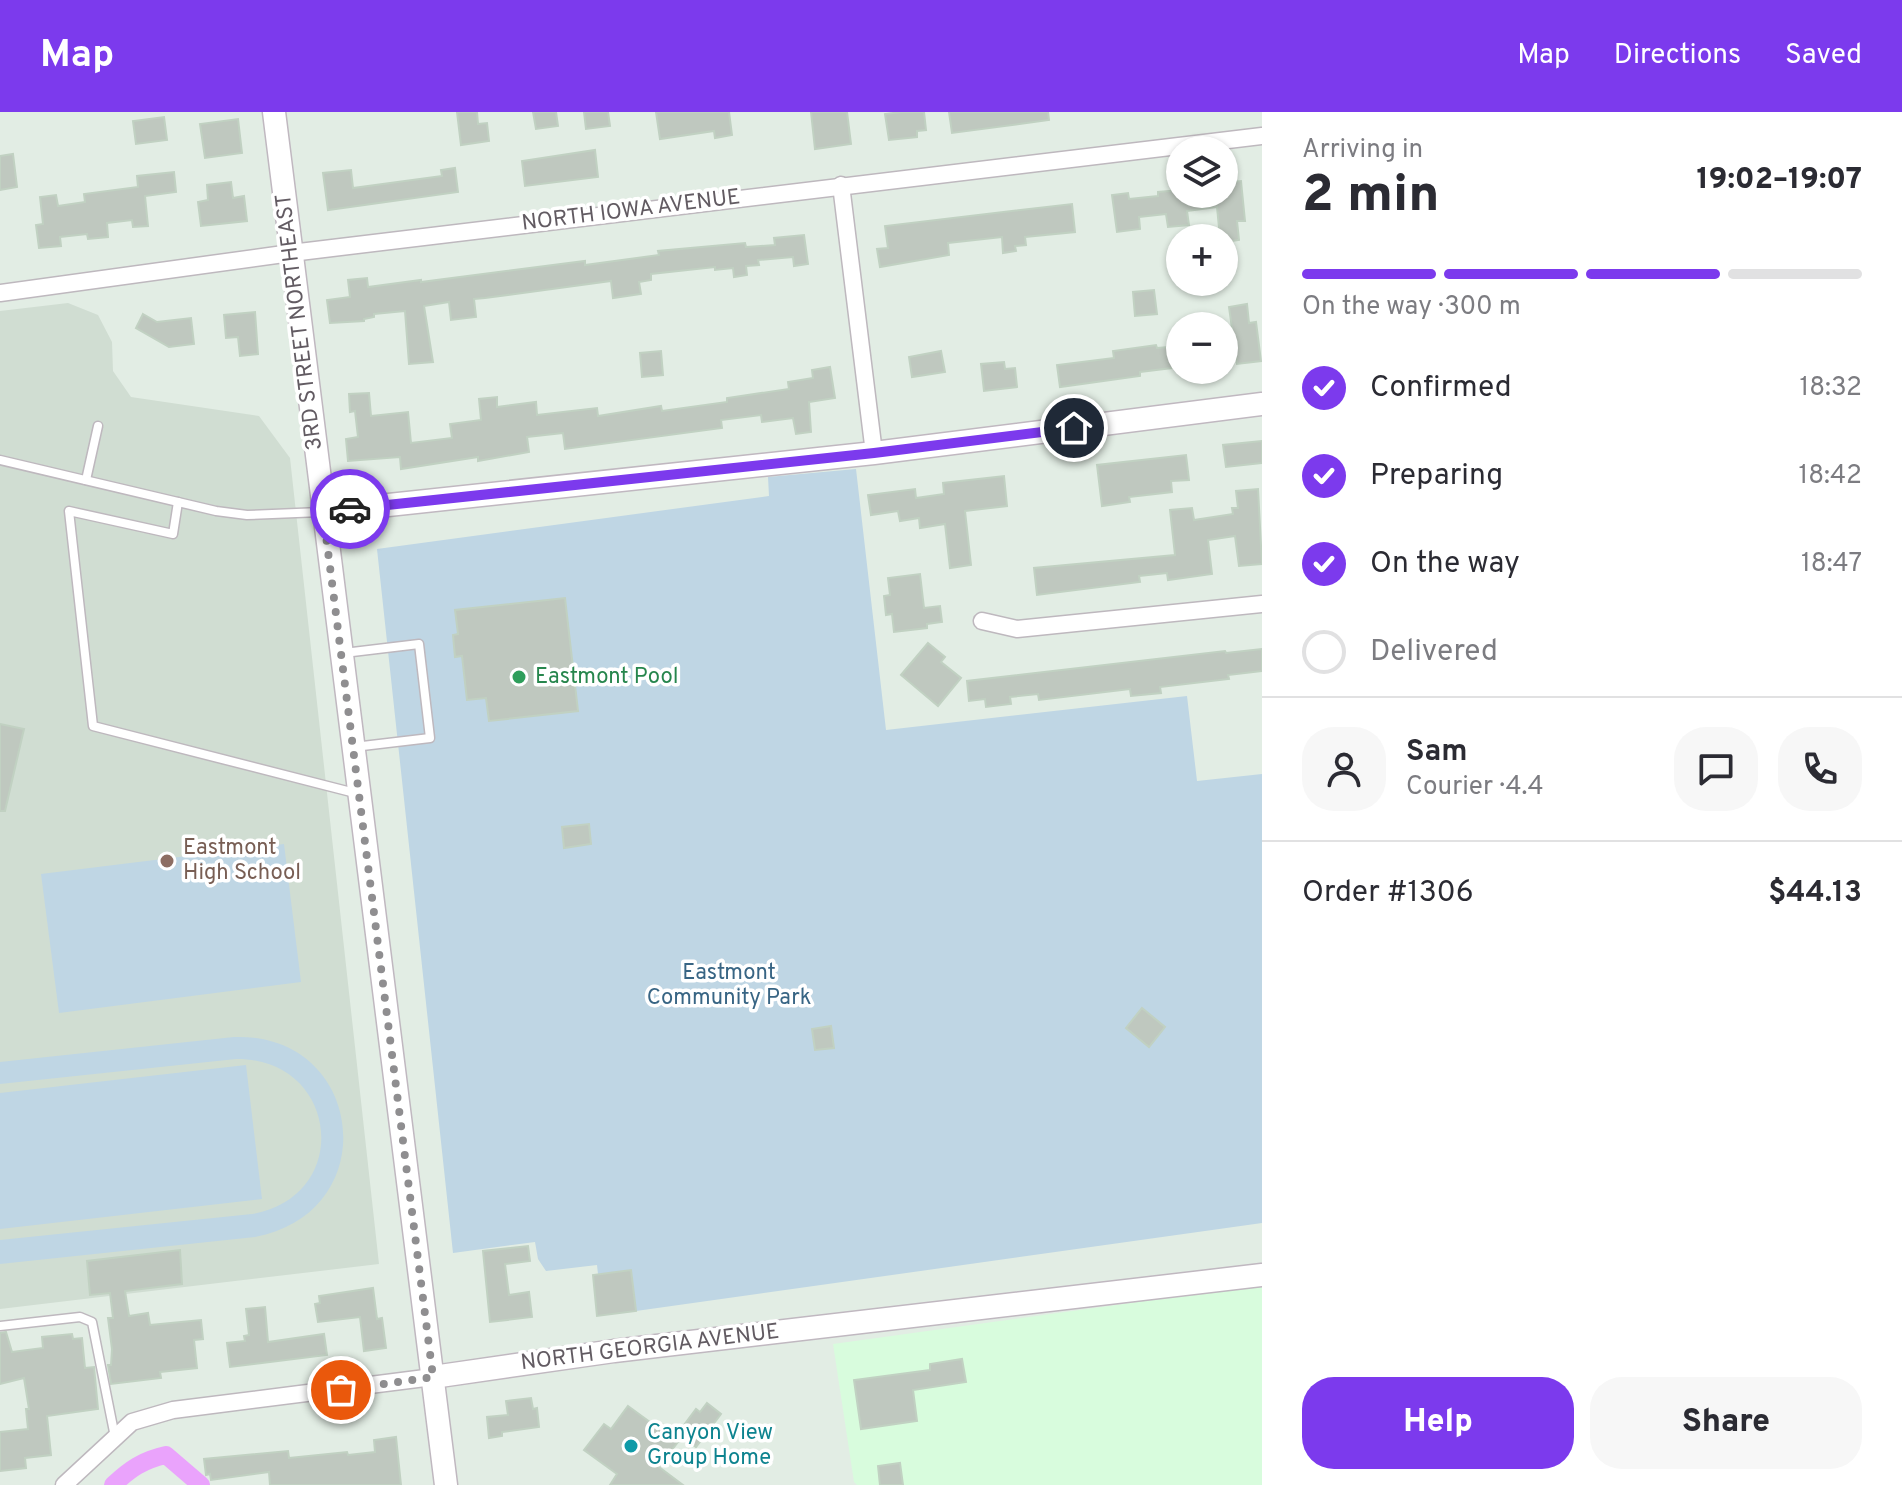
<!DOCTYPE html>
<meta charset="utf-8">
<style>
body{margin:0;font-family:Overpass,sans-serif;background:#f7f7f7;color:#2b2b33;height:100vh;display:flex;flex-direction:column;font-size:30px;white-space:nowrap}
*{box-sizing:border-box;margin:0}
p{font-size:26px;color:#7c7c81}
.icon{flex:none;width:44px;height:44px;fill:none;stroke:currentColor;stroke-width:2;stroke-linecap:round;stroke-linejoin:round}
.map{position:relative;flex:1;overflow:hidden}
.sheet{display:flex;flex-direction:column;background:#fff;width:640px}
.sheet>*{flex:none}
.controls{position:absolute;left:1166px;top:24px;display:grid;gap:16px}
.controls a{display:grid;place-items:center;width:72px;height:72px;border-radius:50%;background:#fff;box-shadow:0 2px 6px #0004;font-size:40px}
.pin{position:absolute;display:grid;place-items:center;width:68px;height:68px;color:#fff;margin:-34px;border:4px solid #fff;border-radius:50%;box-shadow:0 2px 8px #0007}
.courier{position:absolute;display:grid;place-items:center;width:80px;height:80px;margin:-40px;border:6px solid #7c3aed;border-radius:50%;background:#fff;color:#222;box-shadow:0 2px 10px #0007}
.head em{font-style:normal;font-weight:800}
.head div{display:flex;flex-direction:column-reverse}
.head{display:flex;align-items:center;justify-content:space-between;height:136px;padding:0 40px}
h1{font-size:52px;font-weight:800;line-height:60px}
.bar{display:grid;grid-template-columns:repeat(4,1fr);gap:12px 8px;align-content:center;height:96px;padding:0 40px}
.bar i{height:10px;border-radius:6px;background:#e1e1e2}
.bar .selected{background:#7c3aed}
.bar p{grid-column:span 4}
.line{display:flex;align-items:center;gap:20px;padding:0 40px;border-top:2px solid #e1e1e2}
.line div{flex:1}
.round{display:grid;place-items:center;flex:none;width:84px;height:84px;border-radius:32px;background:#f7f7f7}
ol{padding:0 40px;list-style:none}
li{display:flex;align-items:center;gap:24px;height:88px}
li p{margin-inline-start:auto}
li .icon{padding:8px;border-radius:50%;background:#7c3aed;color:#fff;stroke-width:4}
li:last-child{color:#7c7c81}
li i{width:44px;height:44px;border:4px solid #e1e1e2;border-radius:50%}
.action{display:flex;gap:16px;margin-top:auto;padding:16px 40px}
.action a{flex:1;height:92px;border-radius:32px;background:#7c3aed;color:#fff;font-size:32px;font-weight:800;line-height:92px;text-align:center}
.action a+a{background:#f7f7f7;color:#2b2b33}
header{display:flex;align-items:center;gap:48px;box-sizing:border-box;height:112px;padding:0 40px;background:#7c3aed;color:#fff}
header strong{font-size:38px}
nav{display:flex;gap:44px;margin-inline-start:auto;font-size:28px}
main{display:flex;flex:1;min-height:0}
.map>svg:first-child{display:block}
</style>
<header>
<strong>Map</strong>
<nav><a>Map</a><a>Directions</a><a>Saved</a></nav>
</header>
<main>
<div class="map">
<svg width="1262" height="1373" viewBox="0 0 1262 1373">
<rect width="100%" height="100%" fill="#e2ede4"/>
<polygon fill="#d8fcdd" points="1262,1173 1262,1373 857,1373 854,1370 833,1232"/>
<polygon fill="#d0ddd2" points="68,191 98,203 112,230 113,259 131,285 259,304 290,346 379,1152 0,1197 0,199"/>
<g fill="#bfd6e4">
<polygon points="856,357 886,618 1187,584 1197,669 1262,662 1262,1111 636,1199 630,1158 598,1162 597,1153 546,1159 538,1147 535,1130 453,1141 377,437 769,384 768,365"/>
<polygon points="284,732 301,870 59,901 41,762"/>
<path d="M234,925C366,921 385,1101 255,1125L0,1152V1128L252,1102C354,1084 339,946 236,947L0,972V950Z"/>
<polygon points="246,953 262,1087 0,1117 0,981"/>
</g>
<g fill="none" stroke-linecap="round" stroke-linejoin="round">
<path stroke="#eaa3fc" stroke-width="18" d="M113,1373C130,1357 143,1348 166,1343L201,1373"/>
</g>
<g fill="#bfc8bf" stroke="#c1d1c2" stroke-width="2">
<polygon points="457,0 477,0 478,12 487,11 489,29 461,33"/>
<polygon points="533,0 556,0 558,14 536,17"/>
<polygon points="584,0 608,0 610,14 586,17"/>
<polygon points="656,0 729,0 732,23 715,26 714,19 660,27"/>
<polygon points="811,0 847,0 851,32 815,37"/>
<polygon points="901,0 924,0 926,18 917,19 917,25 889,28 885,2"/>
<polygon points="949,0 1048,0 1049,8 952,21"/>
<polygon points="164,5 167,28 136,32 133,9"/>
<polygon points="238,7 242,41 205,46 200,12"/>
<polygon points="595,38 598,65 525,74 522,49"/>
<polygon points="13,42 17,75 0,78 0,44"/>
<polygon points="455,56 458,80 328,98 323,61 351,58 353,76 442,64 441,58"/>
<polygon points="174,60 176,80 145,84 148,114 133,115 132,108 107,111 108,125 88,127 87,122 60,125 61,134 39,136 36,113 43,112 40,85 56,83 58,94 85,90 84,82 138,75 137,64"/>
<polygon points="1241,69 1245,109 1237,109 1239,128 1224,130 1224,126 1220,126 1217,95 1187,99 1189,113 1168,115 1166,102 1139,105 1140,117 1117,120 1112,83 1128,81 1129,87 1158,84 1158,80 1180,78 1180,82 1224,82 1224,71"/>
<polygon points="231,70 233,86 244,84 247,109 201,114 198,90 208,88 207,73"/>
<polygon points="1072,92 1075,120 1025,125 1026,133 1015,134 1016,139 1003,141 1002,125 948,131 949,143 880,155 877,137 888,136 885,114"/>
<polygon points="804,123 808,152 794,154 793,145 758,148 759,153 746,154 747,163 734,165 733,156 715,158 715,155 651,162 651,168 639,170 641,182 613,186 611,169 485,186 474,187 476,205 451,208 449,190 424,194 433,250 409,252 405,199 374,202 374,205 364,207 364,209 330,211 327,188 350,185 348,168 367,166 368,175 421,168 421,170 585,149 585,153 659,143 658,139 745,131 746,135 775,133 774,126"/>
<polygon points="1154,178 1157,202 1135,204 1133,180"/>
<polygon points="1247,192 1249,211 1256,210 1261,249 1237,252 1229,195"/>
<polygon points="255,200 258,242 240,244 238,225 226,226 224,203"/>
<polygon points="143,202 157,210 191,206 194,232 169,235 136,216"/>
<polygon points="1156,233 1157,236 1180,234 1180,255 1140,260 1140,264 1060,275 1057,253 1114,246 1113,239"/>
<polygon points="661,239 663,263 642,265 640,241"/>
<polygon points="941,239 945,260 912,265 909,245"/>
<polygon points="1004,250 1005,257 1015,256 1017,275 984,279 981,252"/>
<polygon points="830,255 835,286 809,290 811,320 796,322 793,306 762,310 761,303 721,308 722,316 565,337 563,321 527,325 529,340 478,349 478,345 401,357 400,345 348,349 346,327 358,325 355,299 350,300 349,282 369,281 371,304 408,300 411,331 452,326 450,312 481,308 479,287 497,285 497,295 536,290 537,303 597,296 598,304 661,294 662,299 727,290 727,286 789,277 788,270 813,266 812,258"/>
<polygon points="1262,329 1262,351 1226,355 1223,333"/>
<polygon points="1186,343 1189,368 1171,369 1172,380 1129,385 1130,390 1102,394 1097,353"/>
<polygon points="1004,364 1007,394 965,399 971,453 950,456 945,412 920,416 919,406 900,409 898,399 871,403 868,383 915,377 916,386 944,382 943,371"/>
<polygon points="1258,377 1262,452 1239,454 1235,424 1208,428 1212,462 1168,468 1167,461 1139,464 1140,470 1037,483 1034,456 1175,443 1170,398 1192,396 1194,408 1233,402 1232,396 1238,396 1236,379"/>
<polygon points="920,462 924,496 940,494 942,510 927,512 927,516 894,520 892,502 886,503 884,484 890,483 888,466"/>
<polygon points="565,486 578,599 489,609 486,586 467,588 462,544 455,545 453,523 458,522 455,498"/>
<polygon points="928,531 945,545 941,550 961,566 938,594 901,563"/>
<polygon points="1262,537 1262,559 1228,563 1229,567 1160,575 1161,581 1131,584 1130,577 1039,588 1038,582 1010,585 1011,592 986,595 985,587 969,589 967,569 1225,539 1226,541"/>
<polygon points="0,612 24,617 5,699 0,699"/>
<polygon points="589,712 591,732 564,736 562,715"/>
<polygon points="1142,896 1165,915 1149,935 1126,916"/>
<polygon points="831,914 834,936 815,938 812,917"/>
<polygon points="528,1134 530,1149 505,1152 509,1183 529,1180 532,1205 490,1210 483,1139"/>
<polygon points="180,1138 182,1172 125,1179 129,1204 148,1201 150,1213 201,1208 203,1227 194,1228 197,1256 160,1260 161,1266 111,1272 108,1253 111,1253 112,1237 108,1206 113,1206 110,1181 90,1183 87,1149"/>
<polygon points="631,1158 636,1199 597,1204 593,1163"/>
<polygon points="373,1176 377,1207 382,1206 386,1236 364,1239 360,1205 318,1210 315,1192 320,1191 319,1184"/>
<polygon points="265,1195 268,1230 324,1222 327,1243 230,1255 227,1231 245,1229 244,1224 249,1223 246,1197"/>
<polygon points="6,1220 12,1240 43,1236 42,1225 72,1222 73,1227 82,1226 85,1256 94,1255 98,1297 47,1304 51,1343 25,1346 26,1356 0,1359 0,1320 28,1317 26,1297 29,1297 24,1266 0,1272 0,1221"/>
<polygon points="962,1247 966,1270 913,1278 917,1309 861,1317 854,1268 930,1258 930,1252"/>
<polygon points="531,1286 533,1297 537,1296 539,1315 502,1320 502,1324 489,1326 487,1305 508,1303 506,1289"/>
<polygon points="707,1291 721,1302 696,1335 678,1321 696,1297 700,1300"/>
<polygon points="628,1294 654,1313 658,1309 681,1326 659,1355 683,1373 610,1373 617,1362 584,1338 604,1312 611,1317"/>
<polygon points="396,1325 401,1373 270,1373 269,1360 211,1368 210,1362 206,1363 204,1347 288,1339 289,1346 347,1340 348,1343 375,1340 374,1328"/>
<polygon points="900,1351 903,1373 880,1373 878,1354"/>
</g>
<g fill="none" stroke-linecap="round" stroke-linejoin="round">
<g stroke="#beb8be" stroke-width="11">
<g id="lane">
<polyline points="0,348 216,399 247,403 321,400"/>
<polyline points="86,368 98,314"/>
<polyline points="178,390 173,422 69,399 93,614 355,681"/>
<polyline points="344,541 419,532 430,626 354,635"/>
<polyline points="0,1214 80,1205 92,1210 115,1325"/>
</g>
</g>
<g stroke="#beb8be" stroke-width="19">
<g id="street">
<polyline points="841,73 874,341"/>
<polyline points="0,181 291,141 1262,24"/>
<polyline points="982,509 1017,517 1262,492"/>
<polyline points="64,1373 132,1310 173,1298 433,1265"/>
</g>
</g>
<g stroke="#c0b8c0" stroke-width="25">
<g id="secondary">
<polyline points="274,0 446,1373"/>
<polyline points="323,400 874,341 1262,292"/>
<polyline points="433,1265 614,1239 1262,1163"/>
</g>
</g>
<use href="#lane" stroke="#fff" stroke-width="8"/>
<use href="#street" stroke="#fff" stroke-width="16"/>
<use href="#secondary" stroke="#fff" stroke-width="22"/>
</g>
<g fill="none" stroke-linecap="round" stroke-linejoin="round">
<polyline stroke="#8f8e90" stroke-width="8" stroke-dasharray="0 14.4" points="341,1278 433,1265 323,400 350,397"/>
<polyline stroke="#7c3aed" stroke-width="10" points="350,397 874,341 1074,316"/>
</g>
<circle fill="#2e9e5b" stroke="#fff" stroke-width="3" cx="519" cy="565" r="8"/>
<circle fill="#8d6e63" stroke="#fff" stroke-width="3" cx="167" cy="749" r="8"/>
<circle fill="#0f9aa8" stroke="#fff" stroke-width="3" cx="631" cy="1334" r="8"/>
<g text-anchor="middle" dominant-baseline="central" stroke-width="7" stroke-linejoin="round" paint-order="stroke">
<g font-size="22" fill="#625b62" stroke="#fff">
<text transform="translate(631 99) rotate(-7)">NORTH IOWA AVENUE</text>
<text transform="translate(300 210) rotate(-97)">3RD STREET NORTHEAST</text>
<text transform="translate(650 1236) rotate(-7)">NORTH GEORGIA AVENUE</text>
</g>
<g font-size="22" fill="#27864d" stroke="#fff" text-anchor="start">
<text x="535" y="565">Eastmont Pool</text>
</g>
<g font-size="22" fill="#785e54" stroke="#fff" text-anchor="start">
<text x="183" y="736">Eastmont<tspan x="183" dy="25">High School</tspan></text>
</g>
<g font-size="22" fill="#386584" stroke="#fff">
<text x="729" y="861">Eastmont<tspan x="729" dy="25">Community Park</tspan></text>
</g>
<g font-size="22" fill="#0d838f" stroke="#fff" text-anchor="start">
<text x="647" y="1321">Canyon View<tspan x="647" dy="25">Group Home</tspan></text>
</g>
</g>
</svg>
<div class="controls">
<a><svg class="icon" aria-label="layers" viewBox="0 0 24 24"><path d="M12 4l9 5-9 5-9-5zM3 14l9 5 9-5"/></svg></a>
<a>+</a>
<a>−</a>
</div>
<div class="pin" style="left:341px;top:1278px;background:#ea580c"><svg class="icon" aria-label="bag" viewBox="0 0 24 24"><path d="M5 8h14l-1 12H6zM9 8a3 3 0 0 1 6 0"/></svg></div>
<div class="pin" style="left:1074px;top:316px;background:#1f2937"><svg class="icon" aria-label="home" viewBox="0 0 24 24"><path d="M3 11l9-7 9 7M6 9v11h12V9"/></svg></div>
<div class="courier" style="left:350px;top:397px"><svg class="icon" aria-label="car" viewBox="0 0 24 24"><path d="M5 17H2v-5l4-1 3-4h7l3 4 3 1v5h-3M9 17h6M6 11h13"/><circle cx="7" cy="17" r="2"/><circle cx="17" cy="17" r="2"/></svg></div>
</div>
<section class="sheet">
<div class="head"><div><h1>2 min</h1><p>Arriving in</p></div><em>19:02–19:07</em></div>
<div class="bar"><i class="selected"></i><i class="selected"></i><i class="selected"></i><i></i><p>On the way · 300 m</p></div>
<ol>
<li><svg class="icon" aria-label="check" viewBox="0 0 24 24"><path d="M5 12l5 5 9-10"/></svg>Confirmed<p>18:32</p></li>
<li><svg class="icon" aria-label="check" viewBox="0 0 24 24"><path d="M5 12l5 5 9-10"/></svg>Preparing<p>18:42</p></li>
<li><svg class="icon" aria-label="check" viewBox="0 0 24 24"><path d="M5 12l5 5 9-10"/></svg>On the way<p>18:47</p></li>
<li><i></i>Delivered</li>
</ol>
<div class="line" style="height:144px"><a class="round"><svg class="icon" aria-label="person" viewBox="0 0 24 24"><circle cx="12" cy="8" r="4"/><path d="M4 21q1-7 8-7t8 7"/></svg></a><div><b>Sam</b><p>Courier · 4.4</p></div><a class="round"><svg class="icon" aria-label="chat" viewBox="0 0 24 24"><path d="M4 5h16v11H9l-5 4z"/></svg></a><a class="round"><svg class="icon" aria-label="phone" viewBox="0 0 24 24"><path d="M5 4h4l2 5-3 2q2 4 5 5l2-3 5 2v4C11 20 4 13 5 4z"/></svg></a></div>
<div class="line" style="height:104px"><div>Order #1306</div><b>$44.13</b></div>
<div class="action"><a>Help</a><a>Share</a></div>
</section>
</main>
